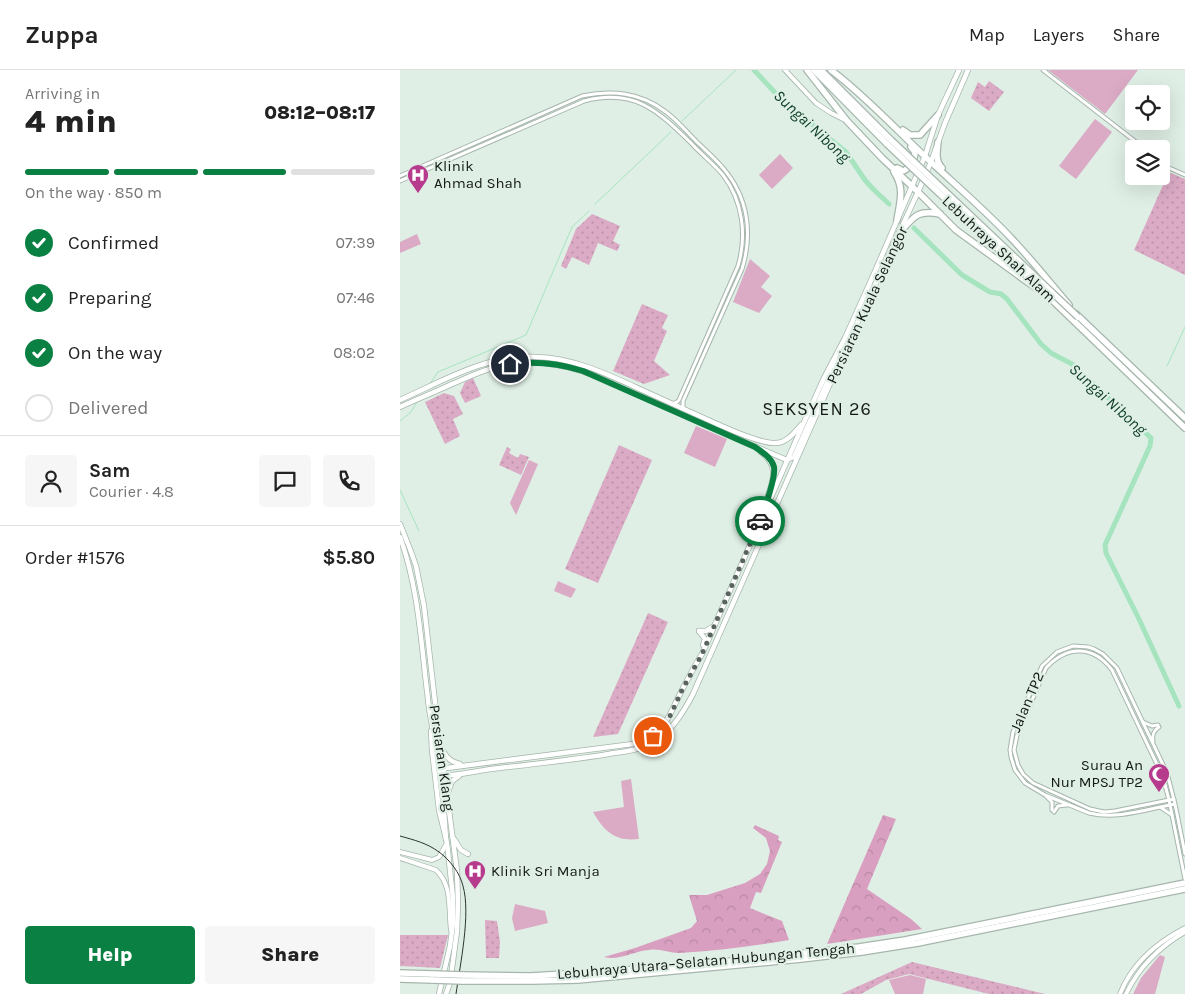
<!DOCTYPE html>
<meta charset="utf-8">
<style>
body{margin:0;font-family:Karla,sans-serif;background:#f6f6f6;color:#222;height:100vh;display:flex;flex-direction:column;font-size:19px;white-space:nowrap}
*{box-sizing:border-box;margin:0}
p{font-size:16px;color:#767676}
.icon{flex:none;width:28px;height:28px;fill:none;stroke:currentColor;stroke-width:2;stroke-linecap:round;stroke-linejoin:round}
.map{position:relative;flex:1;overflow:hidden}
.sheet{display:flex;flex-direction:column;background:#fff;width:400px}
.sheet>*{flex:none}
.controls{position:absolute;left:725px;top:15px;display:grid;gap:10px}
.controls a{display:grid;place-items:center;width:45px;height:45px;border-radius:5px;background:#fff;box-shadow:0 5px 20px #0002;font-size:25px}
.pin{position:absolute;display:grid;place-items:center;width:42px;height:42px;color:#fff;margin:-21px;border:2px solid #fff;border-radius:50%;box-shadow:0 1px 5px #0007}
.courier{position:absolute;display:grid;place-items:center;width:50px;height:50px;margin:-25px;border:4px solid #0b8043;border-radius:50%;background:#fff;color:#222;box-shadow:0 1px 6px #0007}
.headline em{font-style:normal;font-weight:800}
.headline div{display:flex;flex-direction:column-reverse}
.headline{display:flex;align-items:center;justify-content:space-between;height:85px;padding:0 25px}
h1{font-size:32px;font-weight:800;line-height:38px}
.bar{display:grid;grid-template-columns:repeat(4,1fr);gap:8px 5px;align-content:center;height:60px;padding:0 25px}
.bar i{height:6px;border-radius:4px;background:#e0e0e0}
.bar .current{background:#0b8043}
.bar p{grid-column:span 4}
.line{display:flex;align-items:center;gap:12px;padding:0 25px;border-top:1px solid #e0e0e0}
.line div{flex:1}
.round{display:grid;place-items:center;flex:none;width:52px;height:52px;border-radius:5px;background:#f6f6f6}
ol{padding:0 25px;list-style:none}
li{display:flex;align-items:center;gap:15px;height:55px}
li p{margin-inline-start:auto}
li .icon{padding:5px;border-radius:50%;background:#0b8043;color:#fff;stroke-width:4}
li:last-child{color:#767676}
li i{width:28px;height:28px;border:2px solid #e0e0e0;border-radius:50%}
.button{display:flex;gap:10px;margin-top:auto;padding:10px 25px}
.button a{flex:1;height:58px;border-radius:5px;background:#0b8043;color:#fff;font-size:20px;font-weight:800;line-height:58px;text-align:center}
.button a+a{background:#f6f6f6;color:#222}
header{display:flex;align-items:center;gap:30px;box-sizing:border-box;height:70px;padding:0 25px;background:#fff;border-bottom:1px solid #e0e0e0}
header strong{font-size:24px}
nav{display:flex;gap:28px;margin-inline-start:auto;font-size:18px}
main{display:flex;flex:1;min-height:0}
.map>svg:first-child{display:block}
</style>
<header>
<strong>Zuppa</strong>
<nav><a>Map</a><a>Layers</a><a>Share</a></nav>
</header>
<main>
<section class="sheet">
<div class="headline"><div><h1>4 min</h1><p>Arriving in</p></div><em>08:12–08:17</em></div>
<div class="bar"><i class="current"></i><i class="current"></i><i class="current"></i><i></i><p>On the way · 850 m</p></div>
<ol>
<li><svg class="icon" aria-label="check" viewBox="0 0 24 24"><path d="M5 12l5 5 9-10"/></svg>Confirmed<p>07:39</p></li>
<li><svg class="icon" aria-label="check" viewBox="0 0 24 24"><path d="M5 12l5 5 9-10"/></svg>Preparing<p>07:46</p></li>
<li><svg class="icon" aria-label="check" viewBox="0 0 24 24"><path d="M5 12l5 5 9-10"/></svg>On the way<p>08:02</p></li>
<li><i></i>Delivered</li>
</ol>
<div class="line" style="height:90px"><a class="round"><svg class="icon" aria-label="person" viewBox="0 0 24 24"><circle cx="12" cy="8" r="4"/><path d="M4 21q1-7 8-7t8 7"/></svg></a><div><b>Sam</b><p>Courier · 4.8</p></div><a class="round"><svg class="icon" aria-label="chat" viewBox="0 0 24 24"><path d="M4 5h16v11H9l-5 4z"/></svg></a><a class="round"><svg class="icon" aria-label="phone" viewBox="0 0 24 24"><path d="M5 4h4l2 5-3 2q2 4 5 5l2-3 5 2v4C11 20 4 13 5 4z"/></svg></a></div>
<div class="line" style="height:65px"><div>Order #1576</div><b>$5.80</b></div>
<div class="button"><a>Help</a><a>Share</a></div>
</section>
<div class="map">
<svg width="785" height="924" viewBox="0 0 785 924">
<defs>
<pattern id="grass-dots" width="8" height="8" patternUnits="userSpaceOnUse" patternTransform="scale(1.25)"><rect width="8" height="8" fill="#dbaac5"/><path d="M2 2h.1M6 6h.1" fill="none" stroke="#bb92a8" stroke-width="1.8" stroke-linecap="round"/></pattern>
<pattern id="forest-crowns" width="20" height="18" patternUnits="userSpaceOnUse" patternTransform="scale(1.25)"><rect width="20" height="18" fill="#d99fc0"/><path d="M2 6a3 3 0 1 1 6 0M12 15a3 3 0 1 1 6 0" fill="none" stroke="#b988a4"/></pattern>
</defs>
<rect width="100%" height="100%" fill="#dfefe5"/>
<g fill="url(#grass-dots)">
<polygon points="589,11 604,22 589,41 571,28 578,12 585,17"/>
<polygon points="771,103 785,109 785,205 734,180 768,104"/>
<polygon points="192,144 220,156 213,171 220,175 217,181 198,173 189,195 172,187 166,199 161,196 176,159"/>
<polygon points="242,234 268,245 262,258 267,261 254,291 270,305 244,314 213,301"/>
<polygon points="73,308 81,326 65,333 60,323 65,312"/>
<polygon points="44,323 54,326 63,344 53,349 60,366 45,374 25,332"/>
<polygon points="219,375 252,390 198,513 165,499"/>
<polygon points="107,377 111,379 109,383 118,388 120,384 129,387 121,405 99,395"/>
<polygon points="248,543 268,552 218,664 193,667"/>
<polygon points="85,850 97,851 100,872 99,888 86,888"/>
<polygon points="0,865 48,865 40,898 0,896"/>
<polygon points="512,892 645,924 589,924 509,904 486,910 461,924 441,924"/>
</g>
<g fill="url(#forest-crowns)">
<polygon points="483,745 496,749 467,819 511,849 522,859 427,874"/>
<path d="M355,755L379,766L378,770L382,772L361,823L356,822L350,838L382,851L389,870C353,876 316,881 279,883C269,883 259,878 249,880C234,881 219,891 204,887L235,878L291,858L297,851L289,825H307L345,813L360,804L367,794L370,781L366,768L353,758Z"/>
</g>
<g fill="#dbaac5">
<polygon points="648,0 738,0 705,44"/>
<polygon points="695,49 712,62 676,109 659,96"/>
<polygon points="380,84 393,98 372,119 359,105"/>
<polygon points="17,164 21,174 0,183 0,172"/>
<polygon points="350,189 370,206 361,217 372,226 359,243 333,232"/>
<polygon points="296,356 327,369 315,397 284,383"/>
<polygon points="129,390 138,394 116,445 110,433"/>
<polygon points="158,511 176,519 171,528 154,521"/>
<path d="M231,709L239,769C215,772 204,761 193,742L224,737L221,711Z"/>
<polygon points="115,834 145,841 148,853 115,861 112,848"/>
<polygon points="760,885 765,887 755,924 733,924 741,908"/>
<polygon points="510,905 526,909 523,924 495,924 489,910"/>
</g>
<g fill="none" stroke-linecap="round" stroke-linejoin="round">
<g stroke="#a6e4bf" stroke-width="1">
<polyline points="282,51 336,0"/>
<polyline points="195,134 271,62"/>
<polyline points="767,296 785,257"/>
<polyline points="29,315 38,302 126,265 172,157 189,141"/>
<polyline points="0,351 11,342 17,332"/>
<polyline points="0,420 19,461"/>
</g>
<g stroke="#a6e4bf" stroke-width="5">
<polyline points="354,0 382,30 446,82 465,110 473,119 489,134"/>
<polyline points="514,158 562,205 590,222 601,224 607,229 641,274 651,283 672,294 751,368 750,376 705,475 706,483 738,547 779,636"/>
</g>
<g stroke="#a6b6ac" stroke-width="5">
<g id="tertiary">
<polyline points="643,0 745,79"/>
<polyline points="761,92 767,97 785,105"/>
<path d="M0,106L182,26C212,20 240,22 266,42C277,50 286,61 296,71C305,80 315,88 323,98C348,127 353,163 342,199L283,331V339"/>
<path d="M0,111L184,31C234,18 257,40 291,73C301,84 314,94 323,105C343,131 347,166 338,196L279,330L277,332L272,334"/>
<polyline points="743,652 752,656 758,655"/>
<path d="M753,671C752,665 753,661 759,657"/>
<polyline points="646,726 652,732 652,740"/>
<path d="M774,729L715,741L704,742L690,739L633,713L623,704L618,695L614,680L617,665L646,598C667,575 693,575 712,600L763,707L769,730L785,809"/>
<path d="M775,734C747,739 717,750 689,743L645,725L625,713L615,700L611,687L610,680L613,662L642,596L657,582L673,576L688,577L694,579L703,584L717,598L767,703L775,734L785,784"/>
<polyline points="760,737 772,745"/>
<polyline points="654,742 658,736 667,735"/>
</g>
</g>
<g stroke="#a6b6ac" stroke-width="5.5">
<g id="secondary">
<polyline points="385,0 416,33 431,43 445,50"/>
<polyline points="0,782 32,790 39,787 47,773"/>
<path d="M0,788L36,800C53,816 48,839 51,860"/>
<path d="M720,924C732,893 756,873 785,858"/>
<path d="M726,924C739,897 759,877 785,862"/>
</g>
</g>
<g stroke="#a6b6ac" stroke-width="6">
<g id="primary">
<path d="M0,330C43,311 87,284 136,287C175,288 209,305 244,321C268,332 293,343 317,354C331,360 359,373 374,373C386,374 394,363 401,355"/>
<path d="M0,337C17,329 35,322 52,314C71,306 90,297 110,294C168,285 220,317 272,340C310,357 349,374 387,390"/>
<path d="M361,382C382,398 371,414 365,435"/>
<polyline points="389,389 394,387 434,297 438,290"/>
<polyline points="0,454 10,479 16,496 24,536 37,650 57,801 58,833 57,861 50,913 46,924"/>
<path d="M0,467C19,519 21,575 28,629C29,642 32,654 34,666C40,700 44,735 46,769"/>
<polyline points="299,561 305,569 303,575"/>
<polyline points="299,561 306,561 314,556"/>
<polyline points="31,661 32,680 39,740 47,773 53,828 53,853 50,876 39,924"/>
<path d="M43,681C47,688 51,692 60,694"/>
<path d="M39,699L233,674C268,662 267,648 283,618C289,607 295,595 302,584L405,350L424,308L445,268L473,206L525,86L538,45L559,0"/>
<path d="M40,706C60,705 80,700 100,698C135,694 169,690 203,685C218,682 234,682 248,675C270,664 282,645 293,624L447,275L518,122L531,92L545,53L568,0"/>
<polyline points="48,722 52,711 59,706"/>
<polyline points="54,769 61,780 68,784"/>
</g>
</g>
<g stroke="#a6b6ac" stroke-width="8">
<g id="motorway">
<polyline points="407,0 447,51 482,88 518,122 556,160 626,211 649,227 785,358"/>
<polyline points="414,0 487,74"/>
<polyline points="421,0 491,70"/>
<path d="M431,0C468,28 498,62 532,93C559,118 587,142 612,169C632,190 650,213 669,235"/>
<polyline points="503,60 510,65 520,65 538,45"/>
<path d="M538,72C537,81 535,91 542,98"/>
<path d="M497,98L503,101C509,99 515,89 515,82L511,77"/>
<path d="M494,102C505,118 500,132 497,150"/>
<path d="M502,160C515,145 519,140 540,144"/>
<polyline points="676,244 785,348"/>
<polyline points="0,903 33,904"/>
<polyline points="63,905 131,906 215,901 343,890 459,877 505,870 785,813"/>
<polyline points="0,909 33,910"/>
<polyline points="62,911 132,911 178,910 401,889 462,882 518,873 785,819"/>
</g>
</g>
<use href="#tertiary" stroke="#fff" stroke-width="3"/>
<use href="#secondary" stroke="#fff" stroke-width="4"/>
<use href="#primary" stroke="#fff" stroke-width="4.5"/>
<use href="#motorway" stroke="#fff" stroke-width="5.5"/>
<path stroke="#2d3430" stroke-width="1" d="M0,766C14,770 27,773 39,782C50,790 60,803 63,816C71,844 60,895 56,924"/>
<g stroke="#a6b6ac" stroke-width="8" stroke-linecap="butt">
<g id="motorway-bridge">
<polyline points="491,70 678,247"/>
<polyline points="487,74 649,227"/>
<polyline points="33,904 63,905"/>
<polyline points="33,910 62,911"/>
</g>
</g>
<use href="#motorway-bridge" stroke="#fff" stroke-width="5.5"/>
</g>
<g fill="none" stroke-linecap="round" stroke-linejoin="round">
<polyline stroke="#5a645e" stroke-width="5" stroke-dasharray="0 9" points="253,666 265,654 271,644 282,620 302,584 360,451"/>
<path stroke="#0b8043" stroke-width="6" d="M110,294C135,291 158,293 183,301L355,377C362,382 372,388 374,397C376,408 364,440 360,451"/>
</g>
<defs>
<g id="hospital-pin" transform="scale(1.125)"><path d="M0 17L-7.5 6A9.5 9.5 0 1 1 7.5 6Z" fill="#b63b8c" stroke="#dfefe5"/><path d="M-5-5h3v3.5h4V-5h3V5h-3V1.5h-4V5h-3Z" fill="#fff"/></g>
<g id="mosque-pin" transform="scale(1.125)"><path d="M0 17L-7.5 6A9.5 9.5 0 1 1 7.5 6Z" fill="#b63b8c" stroke="#dfefe5"/><path d="M3.5-4.9A6 6 0 1 0 3.5 4.9A5 5 0 1 1 3.5-4.9Z" fill="#fff"/></g>
</defs>
<g fill-rule="evenodd">
<use href="#hospital-pin" x="18" y="105"/>
<use href="#mosque-pin" x="759" y="704"/>
<use href="#hospital-pin" x="75" y="801"/>
</g>
<g text-anchor="middle" dominant-baseline="central" stroke-width="4.5" stroke-linejoin="round" paint-order="stroke">
<g font-size="15" fill="#131915" stroke="#dfefe5" text-anchor="start">
<text x="34" y="96">Klinik<tspan x="34" dy="17">Ahmad Shah</tspan></text>
<text x="743" y="695" text-anchor="end">Surau An<tspan x="743" dy="17">Nur MPSJ TP2</tspan></text>
<text x="91" y="801">Klinik Sri Manja</text>
</g>
<g font-size="15" fill="#131915" stroke="#dfefe5">
<text transform="translate(599 179) rotate(43)">Lebuhraya Shah Alam</text>
<text transform="translate(467 235) rotate(-65)">Persiaran Kuala Selangor</text>
<text transform="translate(627 632) rotate(-67)">Jalan TP2</text>
<text transform="translate(42 688) rotate(82)">Persiaran Klang</text>
<text transform="translate(306 891) rotate(-5)">Lebuhraya Utara–Selatan Hubungan Tengah</text>
</g>
<g font-size="16" font-style="italic" fill="#0a3c24" stroke="#dfefe5">
<text transform="translate(412 56) rotate(43)">Sungai Nibong</text>
<text transform="translate(708 329) rotate(42)">Sungai Nibong</text>
</g>
<g font-size="18" letter-spacing="1" fill="#131915" stroke="#dfefe5">
<text x="417" y="339">SEKSYEN 26</text>
</g>
</g>
</svg>
<div class="controls">
<a><svg class="icon" aria-label="locate" viewBox="0 0 24 24"><circle cx="12" cy="12" r="6"/><path d="M12 2v4M12 18v4M2 12h4M18 12h4"/></svg></a>
<a><svg class="icon" aria-label="layers" viewBox="0 0 24 24"><path d="M12 4l9 5-9 5-9-5zM3 14l9 5 9-5"/></svg></a>
</div>
<div class="pin" style="left:253px;top:666px;background:#ea580c"><svg class="icon" aria-label="bag" viewBox="0 0 24 24"><path d="M5 8h14l-1 12H6zM9 8a3 3 0 0 1 6 0"/></svg></div>
<div class="pin" style="left:110px;top:294px;background:#1f2937"><svg class="icon" aria-label="home" viewBox="0 0 24 24"><path d="M3 11l9-7 9 7M6 9v11h12V9"/></svg></div>
<div class="courier" style="left:360px;top:451px"><svg class="icon" aria-label="car" viewBox="0 0 24 24"><path d="M5 17H2v-5l4-1 3-4h7l3 4 3 1v5h-3M9 17h6M6 11h13"/><circle cx="7" cy="17" r="2"/><circle cx="17" cy="17" r="2"/></svg></div>
</div>
</main>
